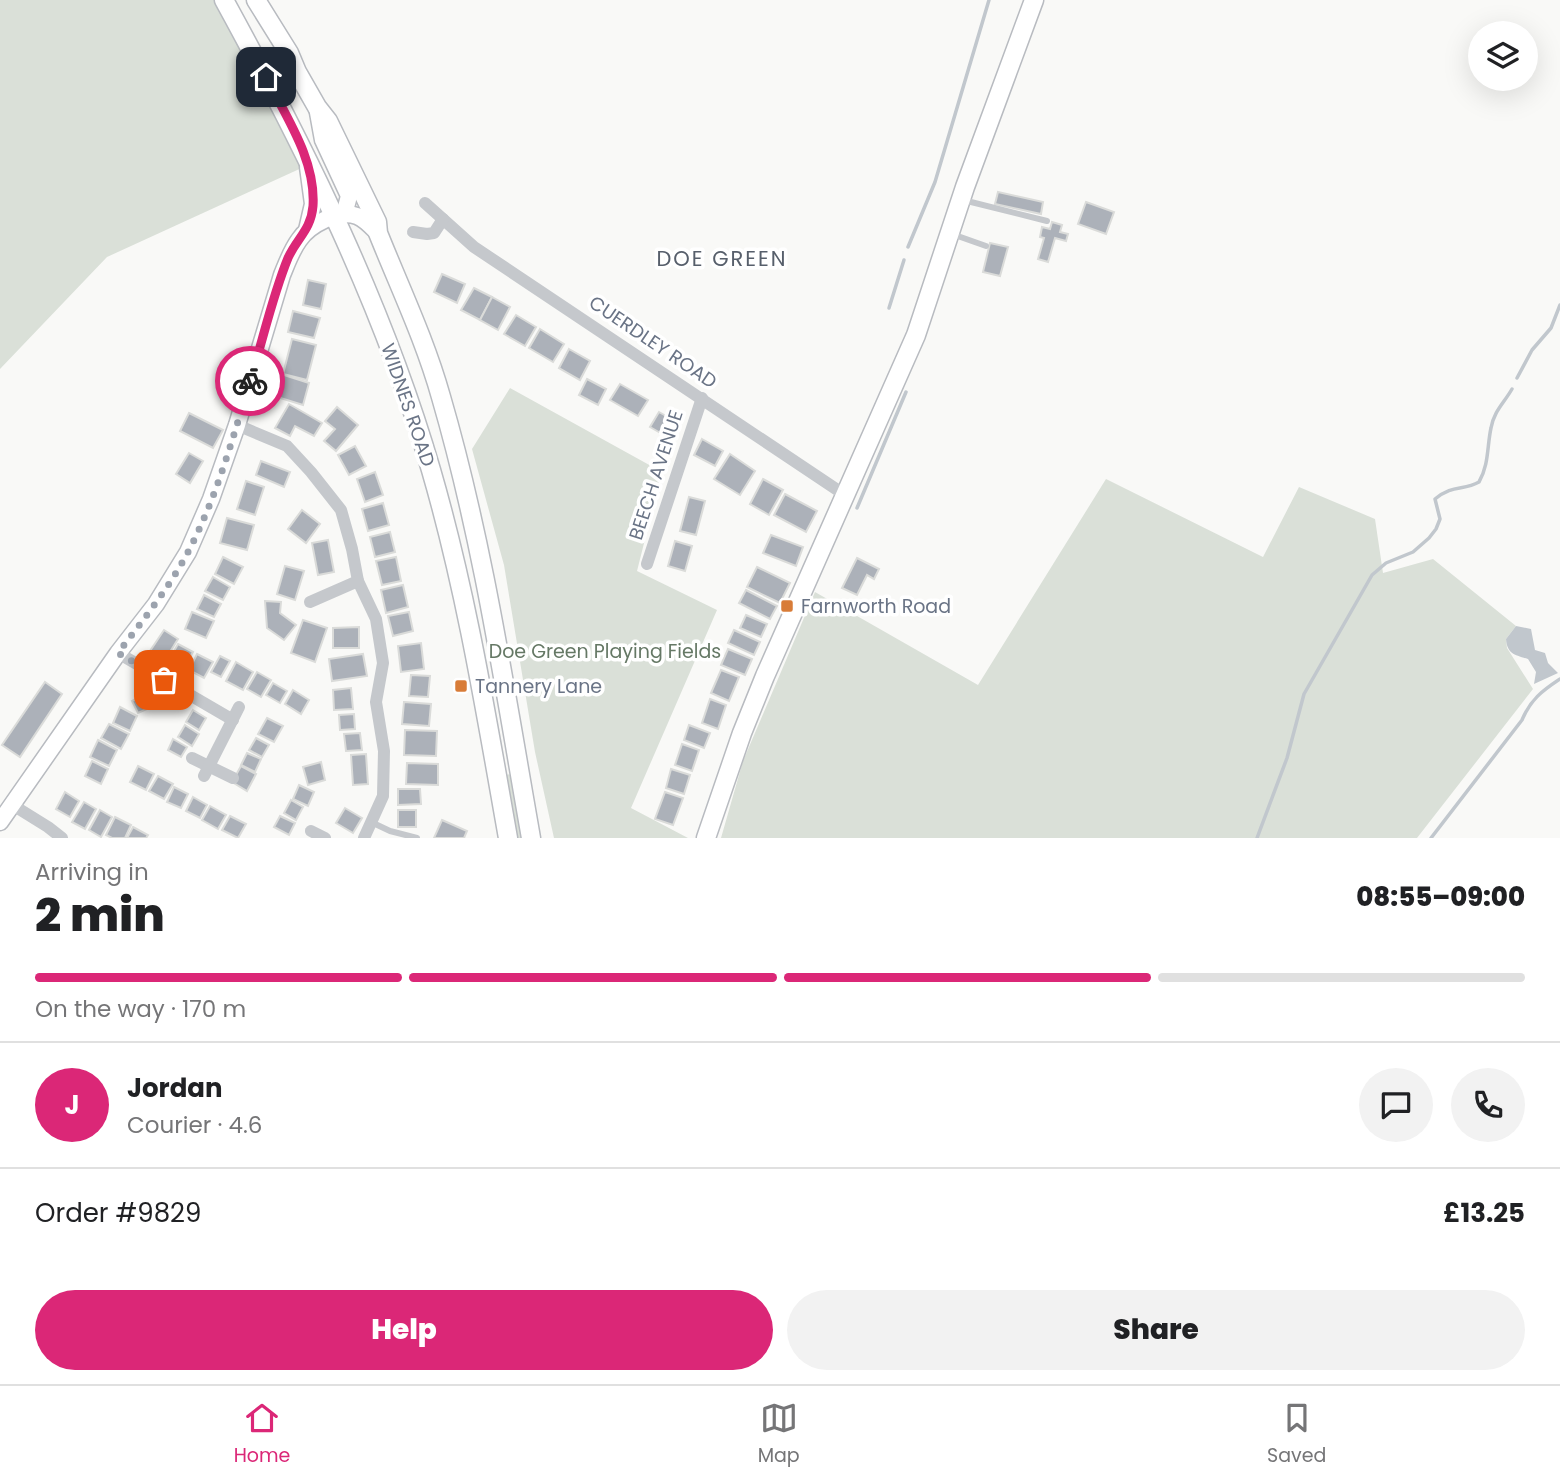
<!DOCTYPE html>
<meta charset="utf-8">
<style>
body{margin:0;font-family:Poppins,sans-serif;background:#f2f2f2;color:#202124;height:100vh;display:flex;flex-direction:column;font-size:26px;white-space:nowrap}
*{box-sizing:border-box;margin:0}
p{font-size:23px;color:#757577}
.icon{flex:none;width:38px;height:38px;fill:none;stroke:currentColor;stroke-width:2;stroke-linecap:round;stroke-linejoin:round}
.map{position:relative;height:838px;overflow:hidden}
.details{display:flex;flex-direction:column;background:#fff;flex:1}
.details>*{flex:none}
.controls{position:absolute;left:1468px;top:21px;display:grid;gap:14px}
.controls a{display:grid;place-items:center;width:70px;height:70px;border-radius:50%;background:#fff;box-shadow:0 7px 28px #0002;font-size:35px}
.pin{position:absolute;display:grid;place-items:center;width:60px;height:60px;color:#fff;margin:-30px;border-radius:14px;box-shadow:0 4px 10px #0006}
.courier{position:absolute;display:grid;place-items:center;width:70px;height:70px;margin:-35px;border:5px solid #db2777;border-radius:50%;background:#fff;color:#222;box-shadow:0 2px 9px #0007}
.overview em{font-style:normal;font-weight:800}
.overview div{display:flex;flex-direction:column-reverse}
.overview{display:flex;align-items:center;justify-content:space-between;height:119px;padding:0 35px}
h1{font-size:46px;font-weight:800;line-height:52px}
.bar{display:grid;grid-template-columns:repeat(4,1fr);gap:10px 7px;align-content:center;height:84px;padding:0 35px}
.bar i{height:9px;border-radius:5px;background:#e0e0e0}
.bar .active{background:#db2777}
.bar p{grid-column:span 4}
.line{display:flex;align-items:center;gap:18px;padding:0 35px;border-top:2px solid #e0e0e0}
.line div{flex:1}
.round{display:grid;place-items:center;flex:none;width:74px;height:74px;border-radius:37px;background:#f2f2f2}
.primary-button{display:flex;gap:14px;margin-top:auto;padding:14px 35px}
.primary-button a{flex:1;height:80px;border-radius:42px;background:#db2777;color:#fff;font-size:28px;font-weight:800;line-height:80px;text-align:center}
.primary-button a+a{background:#f2f2f2;color:#202124}
.menu{display:flex;justify-content:space-around;align-items:center;height:98px;border-top:2px solid #e0e0e0;background:#fff;font-size:19px;color:#757577}
.menu a{display:grid;justify-items:center;gap:4px}
.menu .active{color:#db2777}
.map>svg:first-child{display:block}
</style>
<div class="map">
<svg width="1560" height="838" viewBox="0 0 1560 838">
<rect width="100%" height="100%" fill="#f9f9f7"/>
<g fill="#dae0d8">
<polygon points="0,0 219,0 306,166 107,257 0,369"/>
<polygon points="510,388 662,472 637,571 717,610 631,808 688,838 554,838 535,752 504,565 472,449"/>
<polygon points="1106,479 1263,557 1299,487 1375,519 1383,573 1433,559 1516,626 1506,639 1507,648 1533,689 1417,838 721,838 743,761 815,592 978,685"/>
<polygon points="513,774 525,838 515,838 504,775"/>
</g>
<path fill="#c1c7cd" d="M1516,626L1531,629L1535,650L1545,653L1548,663L1558,673L1534,684L1536,672L1528,659C1515,655 1507,654 1506,639Z"/>
<g fill="none" stroke-linecap="round" stroke-linejoin="round">
<g stroke="#c1c7cd" stroke-width="3.5">
<polyline points="908,247 935,182 989,0"/>
<polyline points="889,308 904,260"/>
<polyline points="1517,378 1532,350 1551,328 1560,305"/>
<polyline points="857,508 906,392"/>
<path d="M1257,838L1287,758L1304,694L1372,575L1386,563L1413,552L1429,538L1436,529L1440,519L1435,499C1453,484 1463,491 1479,482C1489,465 1487,446 1491,428C1494,411 1504,403 1512,389"/>
<path d="M1431,838L1522,720C1531,699 1542,691 1560,679"/>
</g>
</g>
<g fill="#acb1b9" stroke="#dadbd9" stroke-width="2">
<polygon points="998,192 1043,202 1041,214 995,204"/>
<polygon points="1086,202 1114,212 1106,234 1078,224"/>
<polygon points="1052,222 1062,225 1060,232 1068,234 1066,241 1055,238 1048,262 1038,259 1044,238 1040,237 1042,227 1050,229"/>
<polygon points="990,243 1008,247 1000,276 983,272"/>
<polygon points="442,274 465,284 457,303 434,292"/>
<polygon points="308,280 326,284 321,309 303,305"/>
<polygon points="474,288 492,297 480,320 461,310"/>
<polygon points="492,297 510,307 498,330 480,320"/>
<polygon points="293,311 320,318 314,338 288,332"/>
<polygon points="516,315 536,327 525,346 504,334"/>
<polygon points="540,329 564,344 553,362 529,348"/>
<polygon points="292,339 316,345 307,380 283,374"/>
<polygon points="569,349 590,361 580,380 559,368"/>
<polygon points="281,374 309,383 303,405 274,396"/>
<polygon points="587,379 606,389 598,405 579,395"/>
<polygon points="620,384 648,400 638,416 610,400"/>
<polygon points="289,404 322,423 314,436 295,426 290,436 275,428"/>
<polygon points="337,407 358,425 336,451 324,441 335,429 325,421"/>
<polygon points="659,412 680,424 671,439 650,427"/>
<polygon points="189,413 223,430 213,448 180,431"/>
<polygon points="702,439 723,451 715,466 694,455"/>
<polygon points="355,446 366,466 349,475 338,455"/>
<polygon points="189,453 203,461 190,483 176,474"/>
<polygon points="730,454 755,471 740,495 714,479"/>
<polygon points="261,461 290,472 284,487 256,475"/>
<polygon points="375,472 383,495 365,502 357,479"/>
<polygon points="763,479 783,490 769,515 750,504"/>
<polygon points="246,481 264,487 255,515 237,509"/>
<polygon points="785,494 817,511 806,532 774,515"/>
<polygon points="689,497 705,501 696,535 680,531"/>
<polygon points="383,503 389,525 368,531 362,509"/>
<polygon points="302,510 320,524 306,543 288,529"/>
<polygon points="227,518 254,525 247,550 220,543"/>
<polygon points="390,532 395,552 375,557 370,537"/>
<polygon points="771,535 803,547 796,566 763,553"/>
<polygon points="328,540 334,572 318,575 312,543"/>
<polygon points="675,541 692,546 685,571 668,566"/>
<polygon points="223,557 243,567 234,584 215,574"/>
<polygon points="396,557 401,581 382,585 376,561"/>
<polygon points="857,558 879,569 874,579 867,575 857,595 842,588"/>
<polygon points="285,566 304,571 295,600 277,594"/>
<polygon points="757,567 790,583 780,603 747,587"/>
<polygon points="213,577 230,587 223,600 205,591"/>
<polygon points="403,585 408,607 386,613 381,590"/>
<polygon points="746,590 777,606 770,619 739,603"/>
<polygon points="204,595 221,604 214,617 197,609"/>
<polygon points="265,601 281,602 280,613 296,625 284,640 267,628"/>
<polygon points="192,612 214,621 206,638 185,629"/>
<polygon points="409,612 413,631 393,636 388,616"/>
<polygon points="746,615 767,624 761,637 740,628"/>
<polygon points="303,620 327,628 315,662 291,653"/>
<polygon points="359,627 359,648 333,648 333,628"/>
<polygon points="164,630 178,639 165,660 150,651"/>
<polygon points="734,630 760,642 754,655 728,643"/>
<polygon points="421,643 424,669 401,672 398,646"/>
<polygon points="178,644 193,652 184,668 169,660"/>
<polygon points="728,649 752,659 745,675 721,665"/>
<polygon points="197,654 213,662 204,678 189,670"/>
<polygon points="363,654 367,676 332,681 329,659"/>
<polygon points="220,656 230,661 221,677 211,672"/>
<polygon points="236,662 253,672 243,690 226,681"/>
<polygon points="721,670 739,677 729,701 711,693"/>
<polygon points="257,672 271,680 261,697 247,689"/>
<polygon points="411,675 430,676 428,697 409,696"/>
<polygon points="45,682 62,694 20,757 2,745"/>
<polygon points="273,683 287,691 280,703 266,695"/>
<polygon points="351,688 353,709 334,710 333,690"/>
<polygon points="293,690 309,700 301,714 285,704"/>
<polygon points="150,692 156,705 138,713 132,701"/>
<polygon points="710,699 726,705 718,729 702,723"/>
<polygon points="404,702 431,704 429,726 402,724"/>
<polygon points="120,707 137,716 130,731 113,723"/>
<polygon points="193,710 206,718 199,730 186,722"/>
<polygon points="354,714 355,729 340,730 339,715"/>
<polygon points="267,718 283,726 274,742 258,734"/>
<polygon points="109,724 129,734 121,749 101,738"/>
<polygon points="185,725 199,734 192,746 178,737"/>
<polygon points="689,725 710,733 704,748 684,740"/>
<polygon points="405,730 437,731 436,756 404,755"/>
<polygon points="360,733 362,750 346,751 344,734"/>
<polygon points="256,738 269,745 262,757 249,750"/>
<polygon points="173,739 187,747 181,757 168,750"/>
<polygon points="98,740 117,750 109,766 90,757"/>
<polygon points="682,744 699,750 692,771 675,765"/>
<polygon points="247,753 261,759 255,772 241,765"/>
<polygon points="366,754 368,784 353,785 351,755"/>
<polygon points="92,761 108,769 101,784 85,776"/>
<polygon points="321,762 325,780 308,785 303,767"/>
<polygon points="407,763 438,764 438,785 406,784"/>
<polygon points="138,766 154,774 146,790 130,782"/>
<polygon points="241,766 256,774 247,791 232,782"/>
<polygon points="671,769 690,775 684,794 666,788"/>
<polygon points="158,776 173,784 164,799 149,791"/>
<polygon points="299,785 314,792 308,806 293,799"/>
<polygon points="174,787 188,794 181,808 167,802"/>
<polygon points="398,789 420,789 421,804 398,805"/>
<polygon points="65,792 79,801 70,817 56,809"/>
<polygon points="665,792 683,798 673,825 655,819"/>
<polygon points="193,797 207,805 200,818 186,811"/>
<polygon points="291,800 303,807 296,820 284,813"/>
<polygon points="84,802 96,809 85,829 72,822"/>
<polygon points="210,806 226,815 218,829 202,820"/>
<polygon points="345,808 362,818 353,833 336,823"/>
<polygon points="100,810 112,817 101,837 89,830"/>
<rect x="398" y="810" width="18" height="17"/>
<polygon points="230,816 246,824 238,838 222,830"/>
<polygon points="280,816 295,823 289,835 274,827"/>
<polygon points="115,817 131,825 125,838 112,838 106,835"/>
<polygon points="442,820 467,831 464,838 434,838"/>
<polygon points="133,827 148,835 146,838 127,838"/>
</g>
<g fill="none" stroke-linecap="round" stroke-linejoin="round">
<g stroke="#b8bbc0" stroke-width="19">
<g id="secondary">
<polyline points="317,107 323,140 349,196 345,211 335,217"/>
<polyline points="307,230 313,204 308,167"/>
<path d="M0,822L118,653L156,604L188,552L211,499L237,425L282,275C287,263 291,251 299,240C309,225 338,209 357,216C365,219 372,227 378,233"/>
</g>
</g>
<g stroke="#b8bbc0" stroke-width="21">
<g id="primary">
<path d="M224,0C306,150 383,305 431,470C466,590 486,714 508,838"/>
<path d="M256,0L289,53L297,72L317,107L328,121L377,222L378,233C400,288 425,340 441,397C483,541 505,691 531,838"/>
<polyline points="706,838 742,733 765,676 916,335 965,187 1034,0"/>
</g>
</g>
<g stroke="#c5c8cc" stroke-width="6">
<polyline points="963,200 1047,221"/>
<polyline points="952,234 986,246"/>
<polyline points="371,822 390,831 417,838"/>
</g>
<g stroke="#c5c8cc" stroke-width="12">
<polyline points="425,203 474,247 845,495"/>
<polyline points="413,232 427,234 434,233 443,219"/>
<polyline points="237,425 287,446 311,472 341,510 352,549 358,581 376,619 383,663 376,702 384,751 383,796 364,838"/>
<polyline points="647,564 702,398"/>
<polyline points="310,602 358,581"/>
<polyline points="118,653 233,720"/>
<polyline points="192,758 233,778"/>
<polyline points="204,776 239,707"/>
<polyline points="11,804 48,827 62,838"/>
<polyline points="311,831 325,838"/>
</g>
<use href="#secondary" stroke="#fff" stroke-width="16"/>
<use href="#primary" stroke="#fff" stroke-width="18"/>
</g>
<g fill="none" stroke-linecap="round" stroke-linejoin="round">
<path stroke="#9ca3ae" stroke-width="7" stroke-dasharray="0 12.6" d="M164,680L118,653C143,620 169,588 188,552C216,499 233,438 250,381"/>
<path stroke="#db2777" stroke-width="9" d="M250,381C263,340 272,297 288,258C297,238 311,230 313,206C316,160 286,117 266,77"/>
</g>
<g fill="#d87c38" stroke="#fff" stroke-width="2.5">
<rect x="780" y="599" width="14" height="14" rx="3.5"/>
<rect x="454" y="679" width="14" height="14" rx="3.5"/>
</g>
<g text-anchor="middle" dominant-baseline="central" stroke-width="7" stroke-linejoin="round" paint-order="stroke">
<g font-size="19" fill="#6a7486" stroke="#fff">
<text transform="translate(653 342) rotate(34)">CUERDLEY ROAD</text>
<text transform="translate(408 405) rotate(71)">WIDNES ROAD</text>
<text transform="translate(656 475) rotate(-72)">BEECH AVENUE</text>
</g>
<g font-size="19" fill="#6a7486" stroke="#fff" text-anchor="start">
<text x="801" y="606">Farnworth Road</text>
<text x="475" y="686">Tannery Lane</text>
</g>
<g font-size="19" fill="#657865" stroke="#fff">
<text x="605" y="651">Doe Green Playing Fields</text>
</g>
<g font-size="21" letter-spacing="2" fill="#575f6b" stroke="#fff">
<text x="722" y="258">DOE GREEN</text>
</g>
</g>
</svg>
<div class="controls">
<a><svg class="icon" aria-label="layers" viewBox="0 0 24 24"><path d="M12 4l9 5-9 5-9-5zM3 14l9 5 9-5"/></svg></a>
</div>
<div class="pin" style="left:164px;top:680px;background:#ea580c"><svg class="icon" aria-label="bag" viewBox="0 0 24 24"><path d="M5 8h14l-1 12H6zM9 8a3 3 0 0 1 6 0"/></svg></div>
<div class="pin" style="left:266px;top:77px;background:#1f2937"><svg class="icon" aria-label="home" viewBox="0 0 24 24"><path d="M3 11l9-7 9 7M6 9v11h12V9"/></svg></div>
<div class="courier" style="left:250px;top:381px"><svg class="icon" aria-label="bike" viewBox="0 0 24 24"><circle cx="6" cy="16" r="4"/><circle cx="18" cy="16" r="4"/><path d="M6 16l4-8h5l3 8M10 8l3 8H6M13 5h3"/></svg></div>
</div>
<section class="details">
<div class="overview"><div><h1>2 min</h1><p>Arriving in</p></div><em>08:55–09:00</em></div>
<div class="bar"><i class="active"></i><i class="active"></i><i class="active"></i><i></i><p>On the way · 170 m</p></div>
<div class="line" style="height:126px"><b class="round" style="background:#db2777;color:#fff">J</b><div><b>Jordan</b><p>Courier · 4.6</p></div><a class="round"><svg class="icon" aria-label="chat" viewBox="0 0 24 24"><path d="M4 5h16v11H9l-5 4z"/></svg></a><a class="round"><svg class="icon" aria-label="phone" viewBox="0 0 24 24"><path d="M5 4h4l2 5-3 2q2 4 5 5l2-3 5 2v4C11 20 4 13 5 4z"/></svg></a></div>
<div class="line" style="height:91px"><div>Order #9829</div><b>£13.25</b></div>
<div class="primary-button"><a>Help</a><a>Share</a></div>
</section>
<nav class="menu">
<a class="active"><svg class="icon" aria-label="home" viewBox="0 0 24 24"><path d="M3 11l9-7 9 7M6 9v11h12V9"/></svg>Home</a>
<a><svg class="icon" aria-label="map" viewBox="0 0 24 24"><path d="M3 6l6-2 6 2 6-2v14l-6 2-6-2-6 2zM9 4v14M15 6v14"/></svg>Map</a>
<a><svg class="icon" aria-label="saved" viewBox="0 0 24 24"><path d="M7 4h10v16l-5-4-5 4z"/></svg>Saved</a>
</nav>
